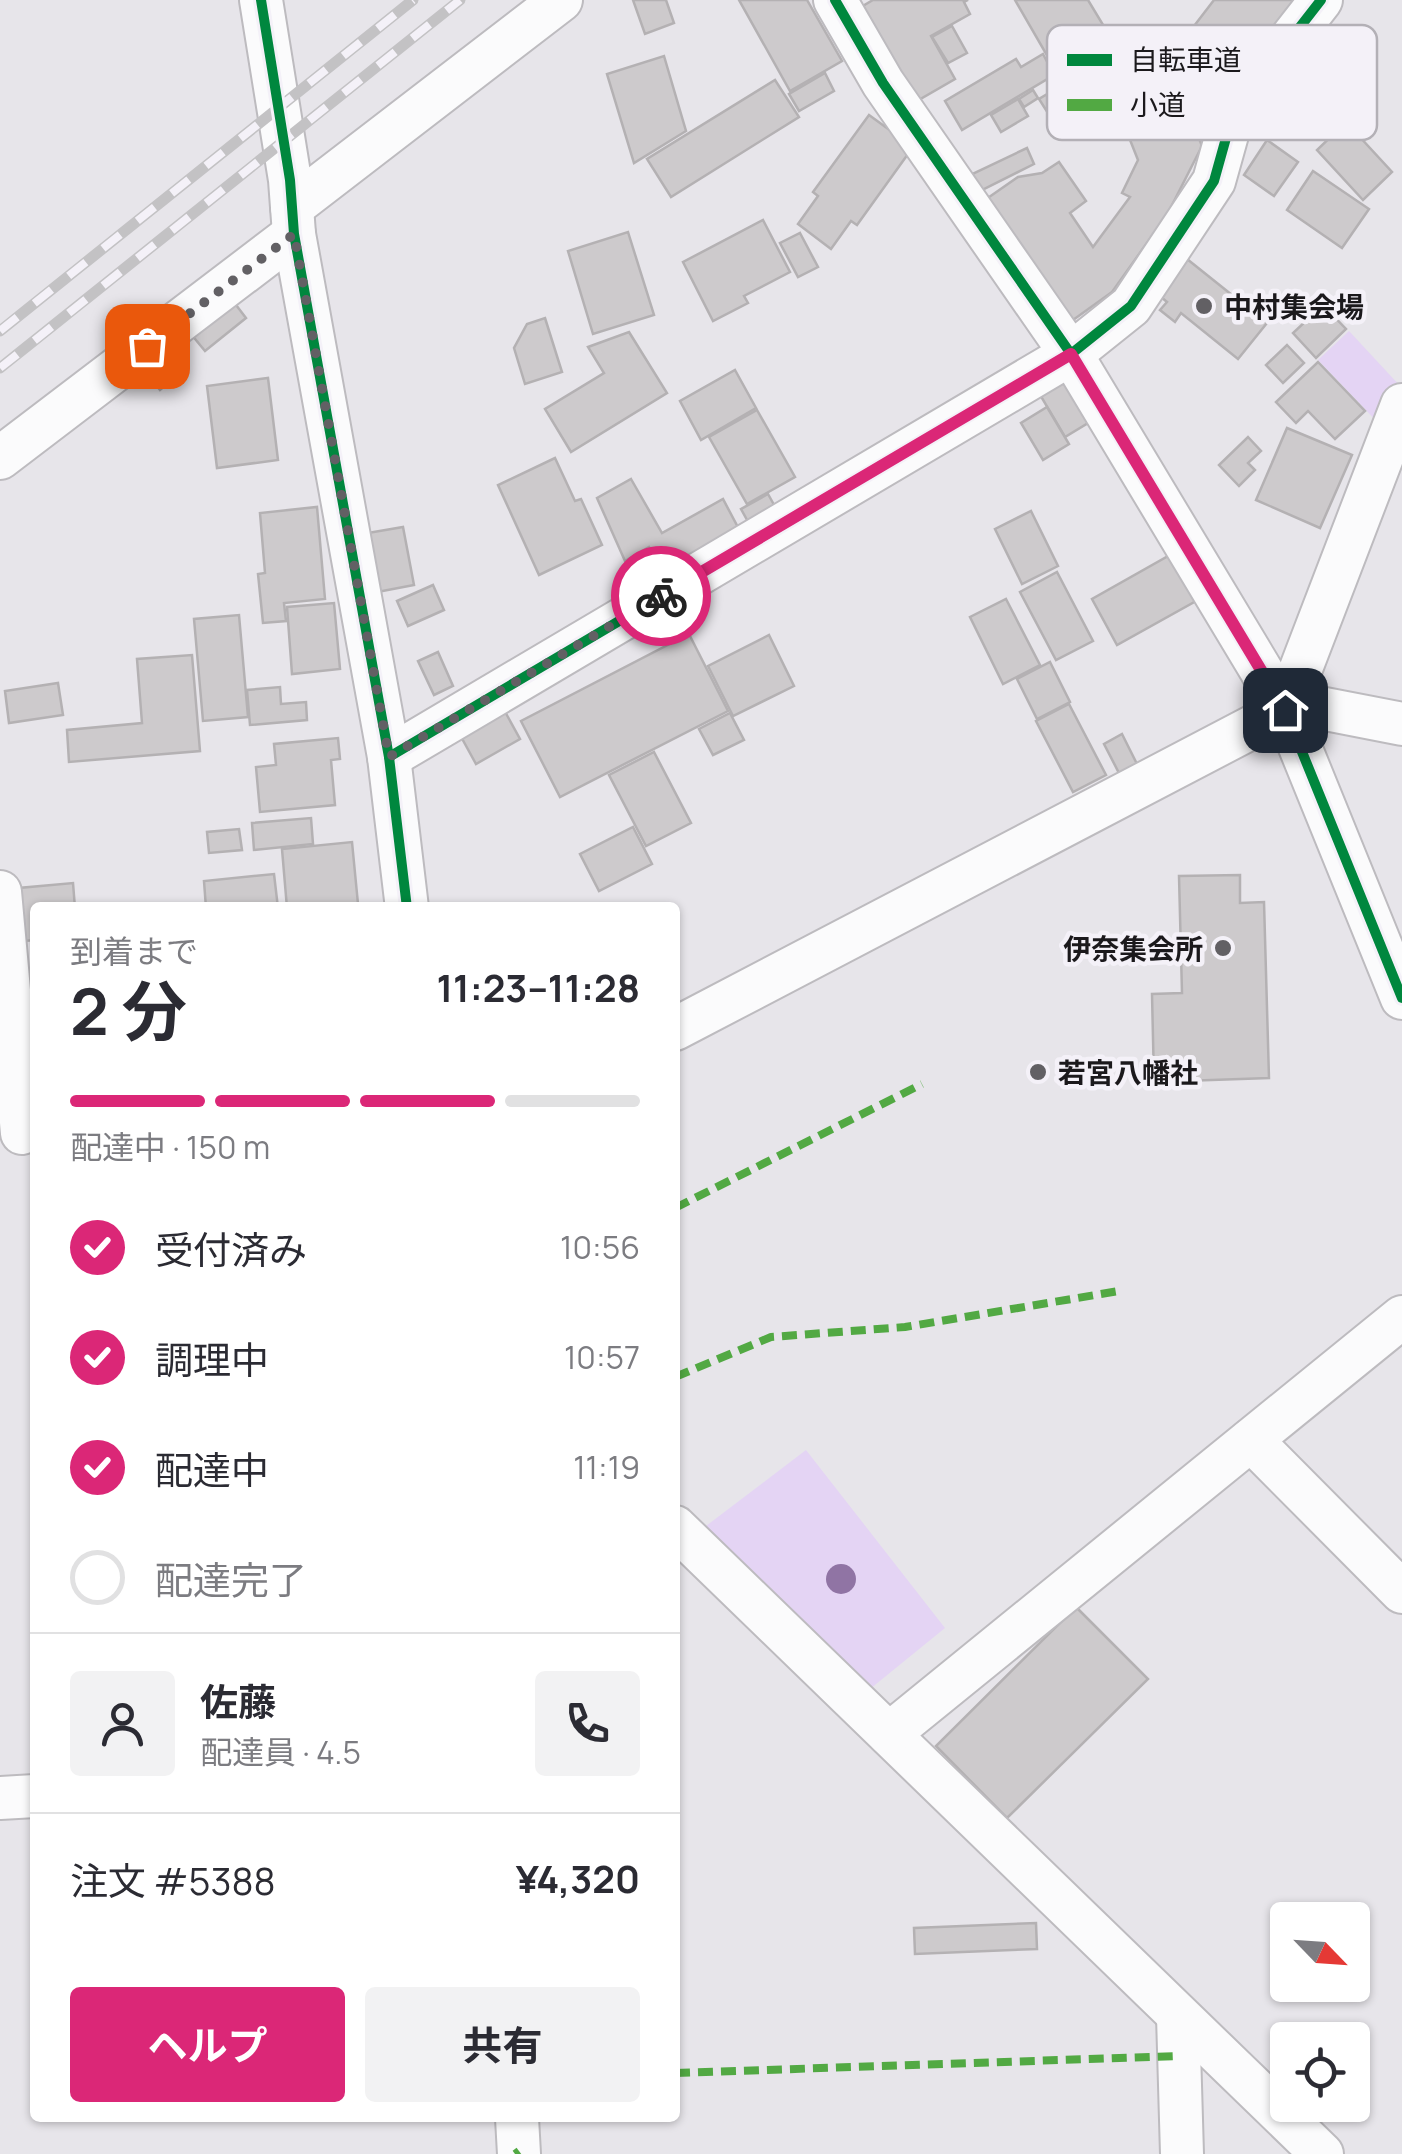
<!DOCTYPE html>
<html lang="ja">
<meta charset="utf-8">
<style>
body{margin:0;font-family:Manrope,"Noto Sans JP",sans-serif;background:#f2f2f3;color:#2b2b33;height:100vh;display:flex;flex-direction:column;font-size:38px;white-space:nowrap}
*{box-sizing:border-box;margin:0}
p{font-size:32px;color:#7c7c81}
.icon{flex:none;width:55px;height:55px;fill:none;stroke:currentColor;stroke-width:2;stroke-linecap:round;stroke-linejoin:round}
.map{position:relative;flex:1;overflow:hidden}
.panel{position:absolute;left:30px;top:902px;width:650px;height:1220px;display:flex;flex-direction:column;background:#fff;border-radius:10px;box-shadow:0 2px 8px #0004}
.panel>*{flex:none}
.needle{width:65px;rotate:115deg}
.buttons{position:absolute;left:1270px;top:1902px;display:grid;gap:20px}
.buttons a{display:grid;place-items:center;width:100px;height:100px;border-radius:10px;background:#fff;box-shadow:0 2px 8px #0004;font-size:50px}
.pin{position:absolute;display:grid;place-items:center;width:85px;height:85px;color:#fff;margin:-42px;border-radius:20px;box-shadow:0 5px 15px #0006}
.courier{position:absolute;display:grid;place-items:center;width:100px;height:100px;margin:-50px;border:8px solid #db2777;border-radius:50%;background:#fff;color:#222;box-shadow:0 2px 12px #0007}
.overview em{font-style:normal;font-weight:700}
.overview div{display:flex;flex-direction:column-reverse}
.overview{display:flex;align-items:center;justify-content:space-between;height:170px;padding:0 40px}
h1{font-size:65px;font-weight:700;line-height:75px}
.bar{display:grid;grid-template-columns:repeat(4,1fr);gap:15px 10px;align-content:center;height:120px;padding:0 40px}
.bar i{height:12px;border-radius:8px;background:#e1e1e2}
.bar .current{background:#db2777}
.bar p{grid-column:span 4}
.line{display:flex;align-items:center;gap:25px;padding:0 40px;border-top:2px solid #e1e1e2}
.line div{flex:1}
.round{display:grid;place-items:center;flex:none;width:105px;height:105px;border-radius:10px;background:#f2f2f3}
ol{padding:0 40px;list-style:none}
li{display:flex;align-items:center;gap:30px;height:110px}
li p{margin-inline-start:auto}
li .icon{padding:10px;border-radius:50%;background:#db2777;color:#fff;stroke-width:4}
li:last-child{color:#7c7c81}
li i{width:55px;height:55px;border:5px solid #e1e1e2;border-radius:50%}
.cta{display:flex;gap:20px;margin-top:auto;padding:20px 40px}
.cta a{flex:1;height:115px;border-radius:10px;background:#db2777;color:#fff;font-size:40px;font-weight:700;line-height:115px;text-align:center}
.cta a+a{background:#f2f2f3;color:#2b2b33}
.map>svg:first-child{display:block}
</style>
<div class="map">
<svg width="1402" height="2154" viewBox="0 0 1402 2154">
<rect width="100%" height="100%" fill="#e7e5ea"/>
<g fill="#e4d4f4">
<polygon points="1349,331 1401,387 1384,429 1318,360"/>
<polygon points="806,1450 945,1628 870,1689 706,1526"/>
</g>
<g fill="#cdcacc" stroke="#b4b1b3" stroke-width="2.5">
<polygon points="633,0 666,0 674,23 645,34"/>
<polygon points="739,0 807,0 842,61 790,91"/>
<polygon points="873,0 968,0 964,2 970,14 931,36 955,79 910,105 856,10"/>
<polygon points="1015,0 1088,0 1111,38 1056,71"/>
<polygon points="1214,0 1300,0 1236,84 1181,43"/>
<polygon points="952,26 967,53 948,63 932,37"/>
<polygon points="1145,28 1166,64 1058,129 1039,99 1069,81 1066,75"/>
<polygon points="1043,54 1054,75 962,130 945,101 1016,59 1021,67"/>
<polygon points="664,56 686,131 634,163 607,74"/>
<polygon points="825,73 834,91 799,111 789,94"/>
<polygon points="1173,73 1202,146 1167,215 1112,292 1066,325 982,202 1018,177 1042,173 1059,162 1086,201 1070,213 1093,247 1130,197 1122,193 1138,160 1113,97"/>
<polygon points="775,80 799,117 671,197 647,159"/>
<polygon points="1033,90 1038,98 1024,107 1019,99"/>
<polygon points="1018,99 1028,116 1001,132 991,115"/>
<polygon points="869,115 913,147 857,225 851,221 831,249 798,224 818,196 813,192"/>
<polygon points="1346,122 1392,172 1363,200 1317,150"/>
<polygon points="1267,140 1298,162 1274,196 1244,175"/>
<polygon points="1027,148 1034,164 976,193 968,176"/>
<polygon points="1313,171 1369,209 1342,248 1287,210"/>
<polygon points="763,220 790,272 744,296 748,303 713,321 683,262"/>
<polygon points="628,232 654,315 593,334 568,251"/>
<polygon points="800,233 818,267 798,277 780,243"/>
<polygon points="1182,255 1267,323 1238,359 1181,313 1175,322 1160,310 1167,302 1161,297"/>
<polygon points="233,301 246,318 205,351 191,334"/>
<polygon points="1323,305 1346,329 1316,358 1293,333"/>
<polygon points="545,318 562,372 525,384 514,348 527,324"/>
<polygon points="629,332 667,393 571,452 545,409 604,373 588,347"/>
<polygon points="1287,345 1304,363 1283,383 1266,365"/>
<polygon points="162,360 175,377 160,390 146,372"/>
<polygon points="1318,362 1365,411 1335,439 1308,411 1296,423 1276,402"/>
<polygon points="735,370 756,408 701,440 680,401"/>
<polygon points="1064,371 1093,420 1065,437 1036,388"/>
<polygon points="268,378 278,460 217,468 207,386"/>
<polygon points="1047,407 1069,444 1043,460 1021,423"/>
<polygon points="757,410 795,477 747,504 709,437"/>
<polygon points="1287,428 1352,455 1320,528 1256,500"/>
<polygon points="1248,437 1261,451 1248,463 1255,470 1239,486 1219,465"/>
<polygon points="555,458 575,501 581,499 602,545 539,575 498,485"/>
<polygon points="631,479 662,533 723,499 741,533 666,576 649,547 625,561 597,498"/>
<polygon points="768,494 778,512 751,527 741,509"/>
<polygon points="317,507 325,599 284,603 286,621 263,623 258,574 265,573 260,513"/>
<polygon points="1031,511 1058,566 1022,584 995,529"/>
<polygon points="403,527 414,585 372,593 362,534"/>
<polygon points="1170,555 1196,601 1117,645 1092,599"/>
<polygon points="1057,572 1093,641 1056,660 1020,592"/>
<polygon points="433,585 444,610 408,626 397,601"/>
<polygon points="1006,599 1040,665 1003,684 970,617"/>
<polygon points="334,603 340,669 292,674 287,607"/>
<polygon points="239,615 248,717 203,721 194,619"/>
<polygon points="689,634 728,711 560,797 521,721"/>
<polygon points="769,635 794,686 733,716 708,666"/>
<polygon points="438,652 453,686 434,695 418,661"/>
<polygon points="192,655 200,751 69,762 67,730 142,723 137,659"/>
<polygon points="1050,662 1070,702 1037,719 1017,679"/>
<polygon points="58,683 63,715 9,723 5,691"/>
<polygon points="280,687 281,704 306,702 307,720 250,725 247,690"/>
<polygon points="1069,704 1106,775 1073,792 1036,721"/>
<polygon points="503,708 520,739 476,764 459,733"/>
<polygon points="730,713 744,740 713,755 699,729"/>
<polygon points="1122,734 1138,766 1120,775 1104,744"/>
<polygon points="338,738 340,759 331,760 335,805 260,812 256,767 276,765 274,744"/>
<polygon points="654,752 691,823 646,846 609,775"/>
<polygon points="311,818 313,844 254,850 252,823"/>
<polygon points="633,827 652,864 599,891 580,854"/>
<polygon points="239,829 242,850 209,853 207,832"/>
<polygon points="352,842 358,904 287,908 282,849"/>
<polygon points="274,874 278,908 206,908 204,881"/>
<polygon points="1240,875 1240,903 1264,902 1269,1078 1154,1082 1152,994 1182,993 1179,876"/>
<polygon points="73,883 75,908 35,908 35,940 24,941 19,888"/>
<polygon points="1076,1607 1148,1679 1007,1818 936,1746"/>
<polygon points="1036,1923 1037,1949 915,1954 914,1928"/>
</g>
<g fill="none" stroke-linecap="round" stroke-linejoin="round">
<g stroke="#bdbbbf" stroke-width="46">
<g id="minor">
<polyline points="261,0 290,180 294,234 389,757 407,908"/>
<polyline points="835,0 883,83 1071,354 1285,710 1402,998"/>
<polyline points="292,207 561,0"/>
<polyline points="0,458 294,234"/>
<polyline points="1285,710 1402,405"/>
<polyline points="389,757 1071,354 1131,306 1214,181 1233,113 1321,0"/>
<polyline points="0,892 22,1133"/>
<polyline points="675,1029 1285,710 1315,707 1402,724"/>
<polyline points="1251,1440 1402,1592"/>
<polyline points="675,1527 1322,2154"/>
<polyline points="889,1734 1402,1317"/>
<polyline points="0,1798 35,1796"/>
<polyline points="1178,2016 1182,2154"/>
<polyline points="517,2118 519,2154"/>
</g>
</g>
<use href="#minor" stroke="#fbfbfc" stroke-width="42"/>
<g stroke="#c3c2c4" stroke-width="11">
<g id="rail">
<polyline points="0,331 413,0"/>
<polyline points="0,368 460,0"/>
</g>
</g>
<use href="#rail" stroke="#f4f1f8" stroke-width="8" stroke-dasharray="22" stroke-linecap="butt"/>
<g stroke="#52a943" stroke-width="8" stroke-dasharray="15 8" stroke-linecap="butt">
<polyline points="675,1208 922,1084"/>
<polyline points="675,1377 771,1337 905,1327 1119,1291"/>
<polyline points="675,2073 1180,2056"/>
<polyline points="515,2154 519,2151"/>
</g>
<g stroke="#f4f1f8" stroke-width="16">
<g id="cycleway">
<polyline points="261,0 290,180 294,234 389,757 407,908"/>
<polyline points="835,0 883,83 1071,354 1285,710 1402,998"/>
<polyline points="389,757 1071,354 1131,306 1214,181 1233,113 1321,0"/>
</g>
</g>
<use href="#cycleway" stroke="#00873e" stroke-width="10"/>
</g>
<circle fill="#9074a4" cx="841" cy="1579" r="15"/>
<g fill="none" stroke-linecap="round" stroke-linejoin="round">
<polyline stroke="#626064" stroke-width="10" stroke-dasharray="0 18" points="147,346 294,234 389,757 661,596"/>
<polyline stroke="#db2777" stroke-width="12" points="661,596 1071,354 1285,710"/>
</g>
<g fill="#626064" stroke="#f4f1f8" stroke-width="4">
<circle cx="1204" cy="306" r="10"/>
<circle cx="1223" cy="948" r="10"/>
<circle cx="1038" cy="1072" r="10"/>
</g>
<g text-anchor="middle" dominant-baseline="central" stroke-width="9" stroke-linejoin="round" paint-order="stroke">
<g font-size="28" font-weight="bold" fill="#1b191c" stroke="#f4f1f8" text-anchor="start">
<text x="1224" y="306">中村集会場</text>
<text x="1203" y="948" text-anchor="end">伊奈集会所</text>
<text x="1058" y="1072">若宮八幡社</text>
</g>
</g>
<rect x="1047" y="25" width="330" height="115" rx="15" fill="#f4f1f8" stroke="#b3b0b6" stroke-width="2.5"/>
<rect x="1067" y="54" width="45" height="12" fill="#00873e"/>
<rect x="1067" y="99" width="45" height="12" fill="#52a943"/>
<g font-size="28" fill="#1b191c">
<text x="1130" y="70">自転車道</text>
<text x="1130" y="115">小道</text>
</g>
</svg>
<div class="buttons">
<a><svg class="needle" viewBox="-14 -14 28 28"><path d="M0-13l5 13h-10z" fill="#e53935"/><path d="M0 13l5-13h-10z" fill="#7c7c81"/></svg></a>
<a><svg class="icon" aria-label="locate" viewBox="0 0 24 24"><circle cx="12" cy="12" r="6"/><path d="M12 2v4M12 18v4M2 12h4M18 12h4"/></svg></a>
</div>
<div class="pin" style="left:147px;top:346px;background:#ea580c"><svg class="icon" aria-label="bag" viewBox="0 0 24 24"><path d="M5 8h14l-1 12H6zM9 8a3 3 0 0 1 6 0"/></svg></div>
<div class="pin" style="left:1285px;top:710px;background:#1f2937"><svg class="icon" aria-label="home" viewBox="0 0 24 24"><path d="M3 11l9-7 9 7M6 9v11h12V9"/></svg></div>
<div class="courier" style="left:661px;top:596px"><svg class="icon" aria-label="bike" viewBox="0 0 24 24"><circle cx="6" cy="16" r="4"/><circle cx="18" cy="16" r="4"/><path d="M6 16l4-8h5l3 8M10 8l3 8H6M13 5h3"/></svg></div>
<section class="panel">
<div class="overview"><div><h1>2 分</h1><p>到着まで</p></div><em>11:23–11:28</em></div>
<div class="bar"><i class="current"></i><i class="current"></i><i class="current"></i><i></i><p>配達中 · 150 m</p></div>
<ol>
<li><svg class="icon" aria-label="check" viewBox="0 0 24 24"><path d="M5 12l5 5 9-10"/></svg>受付済み<p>10:56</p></li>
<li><svg class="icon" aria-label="check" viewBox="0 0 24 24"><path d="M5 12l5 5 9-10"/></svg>調理中<p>10:57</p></li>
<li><svg class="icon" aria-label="check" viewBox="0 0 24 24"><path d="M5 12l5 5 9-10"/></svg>配達中<p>11:19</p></li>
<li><i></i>配達完了</li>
</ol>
<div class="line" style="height:180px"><a class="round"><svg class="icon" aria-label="person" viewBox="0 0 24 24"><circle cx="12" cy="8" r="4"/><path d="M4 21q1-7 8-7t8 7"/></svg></a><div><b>佐藤</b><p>配達員 · 4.5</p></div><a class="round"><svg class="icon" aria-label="phone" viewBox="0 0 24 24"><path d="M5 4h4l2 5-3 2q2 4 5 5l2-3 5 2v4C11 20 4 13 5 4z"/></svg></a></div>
<div class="line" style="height:130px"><div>注文 #5388</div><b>¥4,320</b></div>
<div class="cta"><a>ヘルプ</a><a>共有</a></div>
</section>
</div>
